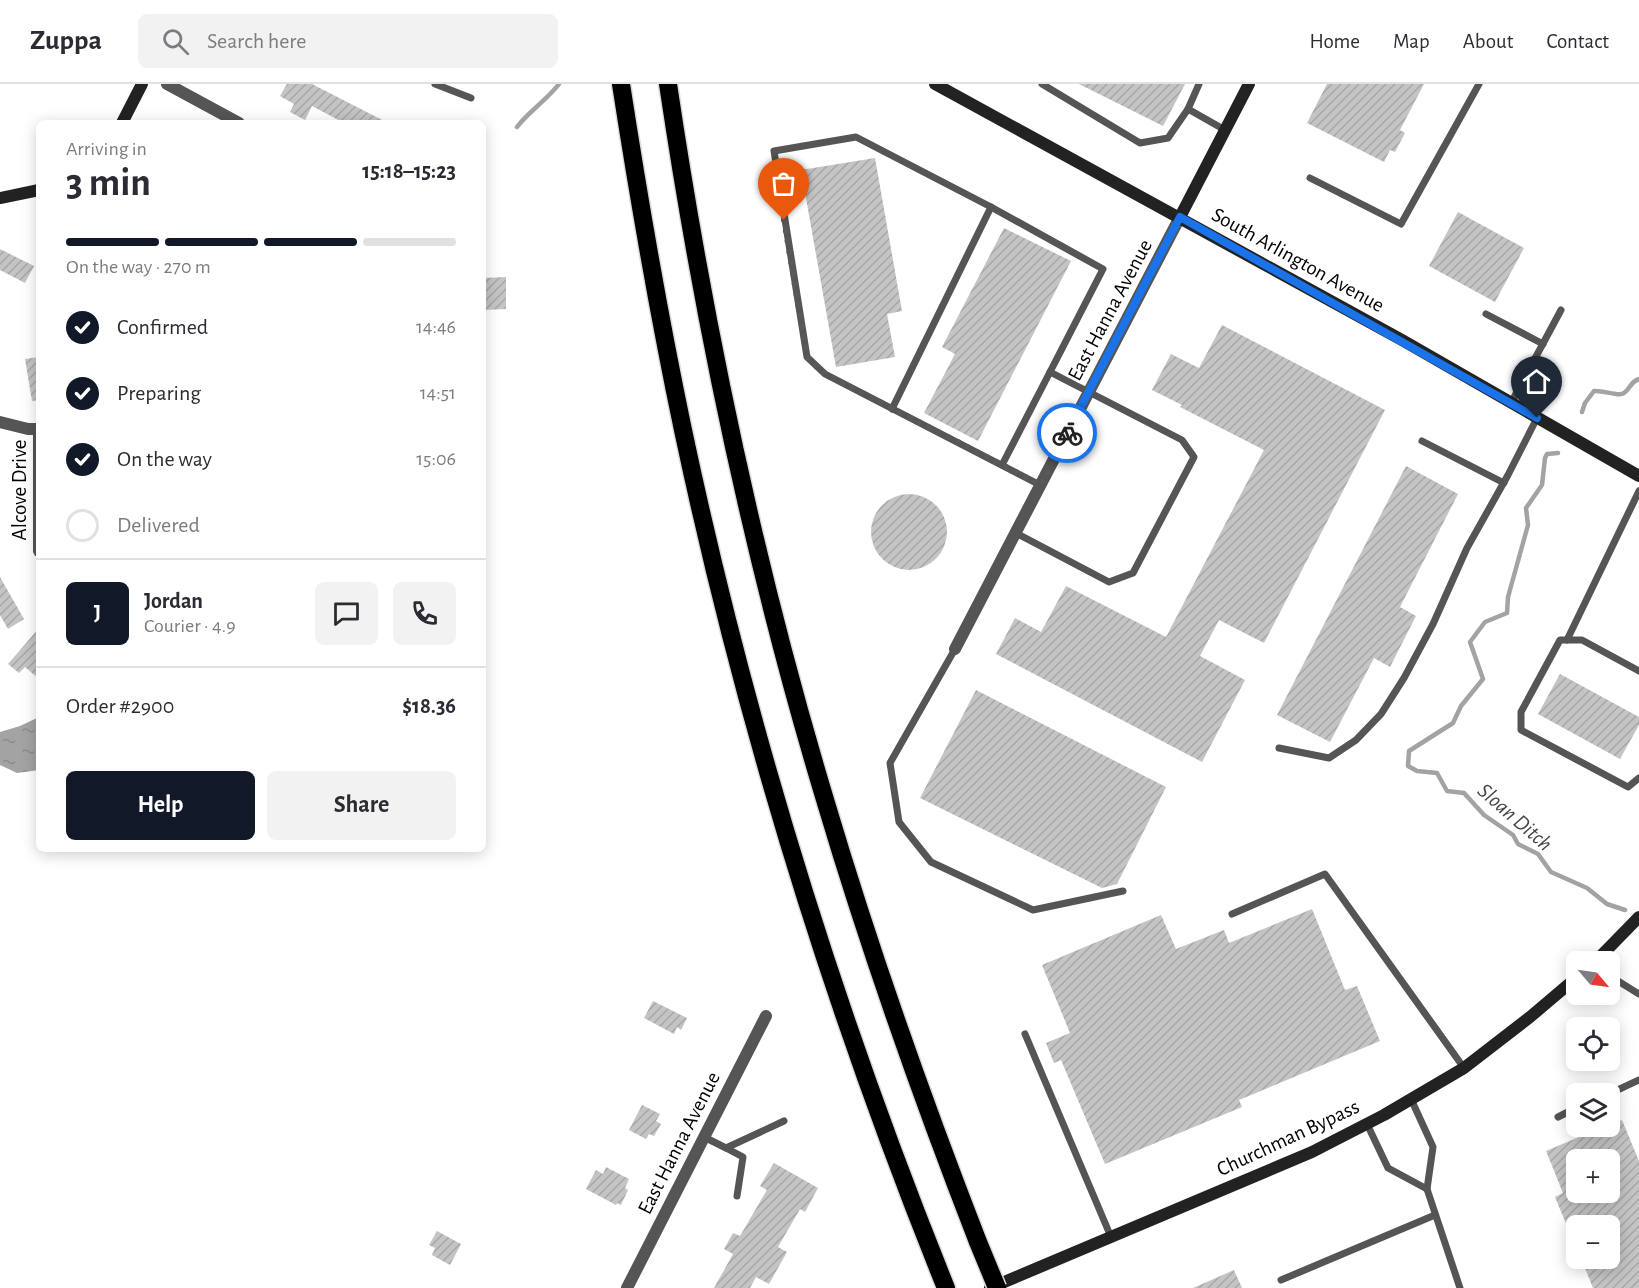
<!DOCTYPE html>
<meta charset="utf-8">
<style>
body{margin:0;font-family:"Alegreya Sans",sans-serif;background:#f2f2f3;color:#2b2b33;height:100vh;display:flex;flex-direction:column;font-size:22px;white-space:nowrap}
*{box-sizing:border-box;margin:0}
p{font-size:20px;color:#7c7c81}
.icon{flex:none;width:33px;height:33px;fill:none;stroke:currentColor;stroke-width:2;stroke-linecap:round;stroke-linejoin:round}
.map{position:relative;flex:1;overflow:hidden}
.side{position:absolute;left:36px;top:36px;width:450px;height:732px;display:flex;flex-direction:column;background:#fff;border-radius:9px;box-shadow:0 3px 15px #0003}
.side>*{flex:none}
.needle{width:39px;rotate:119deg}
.controls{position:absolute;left:1566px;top:867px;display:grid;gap:12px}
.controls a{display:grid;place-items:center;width:54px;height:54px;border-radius:9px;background:#fff;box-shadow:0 3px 15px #0003;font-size:30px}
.pin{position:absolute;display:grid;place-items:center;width:51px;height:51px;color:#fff;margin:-62px -26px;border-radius:50% 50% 50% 0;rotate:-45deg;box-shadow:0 0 6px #0007}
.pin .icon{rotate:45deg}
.courier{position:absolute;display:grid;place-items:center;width:60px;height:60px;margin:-30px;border:4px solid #1a73e8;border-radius:50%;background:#fff;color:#222;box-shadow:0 2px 8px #0007}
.summary em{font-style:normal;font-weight:700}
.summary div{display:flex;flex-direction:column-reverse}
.summary{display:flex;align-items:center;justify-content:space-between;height:102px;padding:0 30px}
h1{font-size:39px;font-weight:700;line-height:45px}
.bar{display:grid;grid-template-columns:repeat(4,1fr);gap:9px 6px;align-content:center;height:72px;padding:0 30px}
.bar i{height:8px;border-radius:4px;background:#e1e1e2}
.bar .active{background:#111827}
.bar p{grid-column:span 4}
.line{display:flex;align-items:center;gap:15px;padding:0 30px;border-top:2px solid #e1e1e2}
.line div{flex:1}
.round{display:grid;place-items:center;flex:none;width:63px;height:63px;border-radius:9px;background:#f2f2f3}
ol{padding:0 30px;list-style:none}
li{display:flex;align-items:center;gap:18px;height:66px}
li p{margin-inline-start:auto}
li .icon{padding:6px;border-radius:50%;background:#111827;color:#fff;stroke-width:4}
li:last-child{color:#7c7c81}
li i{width:33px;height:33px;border:3px solid #e1e1e2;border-radius:50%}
.primary-button{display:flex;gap:12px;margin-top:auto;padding:12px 30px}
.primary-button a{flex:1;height:69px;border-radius:9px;background:#111827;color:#fff;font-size:24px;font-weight:700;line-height:69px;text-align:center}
.primary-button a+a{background:#f2f2f3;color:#2b2b33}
header{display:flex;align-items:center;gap:36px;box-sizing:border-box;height:84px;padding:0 30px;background:#fff;border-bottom:2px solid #e1e1e2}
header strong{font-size:28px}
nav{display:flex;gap:33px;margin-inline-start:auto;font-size:21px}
.search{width:420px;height:54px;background:#f2f2f3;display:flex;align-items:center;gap:15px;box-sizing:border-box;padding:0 21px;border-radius:9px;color:#7c7c81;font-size:22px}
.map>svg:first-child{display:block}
</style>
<header>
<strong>Zuppa</strong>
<div class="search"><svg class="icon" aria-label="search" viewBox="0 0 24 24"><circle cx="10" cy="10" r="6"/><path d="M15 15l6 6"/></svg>Search here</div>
<nav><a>Home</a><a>Map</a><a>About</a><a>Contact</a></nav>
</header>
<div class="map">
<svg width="1639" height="1204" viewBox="0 0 1639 1204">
<defs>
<pattern id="water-ripples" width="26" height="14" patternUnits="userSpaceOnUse" patternTransform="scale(1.5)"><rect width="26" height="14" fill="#a3a3a3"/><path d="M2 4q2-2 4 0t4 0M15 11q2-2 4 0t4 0" fill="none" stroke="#8b8b8b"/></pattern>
<pattern id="building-hatch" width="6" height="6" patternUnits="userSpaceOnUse" patternTransform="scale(1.5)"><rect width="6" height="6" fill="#c4c4c4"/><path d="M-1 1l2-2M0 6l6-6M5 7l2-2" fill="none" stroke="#a7a7a7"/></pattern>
</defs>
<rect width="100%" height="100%" fill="#fff"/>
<polygon fill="url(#water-ripples)" points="39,633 39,686 17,689 0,681 0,648 20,642"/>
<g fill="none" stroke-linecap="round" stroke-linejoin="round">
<g stroke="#a3a3a3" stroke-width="4.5">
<path d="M517,43C529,27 546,17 559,0"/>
<path d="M1582,328L1585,319L1594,307C1603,306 1619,313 1624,309C1631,304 1630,298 1639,295"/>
<polyline points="1558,369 1547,370 1545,374 1542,401 1526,424 1528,441 1508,513 1507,529 1485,538 1470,558 1483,595 1461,622 1453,639 1409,667 1408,682 1417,687 1437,689 1447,707 1464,709 1484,731 1513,751 1518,760 1538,770 1551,788 1587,804 1607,820 1625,826"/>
</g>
</g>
<g fill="url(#building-hatch)" fill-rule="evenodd">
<polygon points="287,0 312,0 388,39 344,39 312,22 305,36 290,28 294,20 280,12"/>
<polygon points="1079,0 1185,0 1163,42"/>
<polygon points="1327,0 1424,0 1400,46 1405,49 1395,68 1390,66 1384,78 1307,39"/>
<polygon points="875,74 902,227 887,230 895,273 836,283 801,86"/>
<polygon points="1458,128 1524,164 1495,218 1429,182"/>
<polygon points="1004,144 1071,177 978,357 924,329 955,270 942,263"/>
<polygon points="0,165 34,182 25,199 0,186"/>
<polygon points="506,193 506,225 483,226 483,194"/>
<polygon points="1222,241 1385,326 1264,559 1219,536 1200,572 1245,596 1202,678 996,570 1015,534 1041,548 1066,502 1166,553 1264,366 1180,323 1182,321 1152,306 1171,270 1199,284"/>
<polygon points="39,273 39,316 32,317 25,275"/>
<polygon points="1406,382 1458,410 1400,523 1416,532 1390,583 1374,574 1330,658 1277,631"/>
<circle cx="909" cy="448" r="38"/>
<polygon points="0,493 24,535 8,545 0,531"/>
<polygon points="39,544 39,595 25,583 19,589 8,580"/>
<polygon points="1560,590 1639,633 1639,641 1620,675 1538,630"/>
<polygon points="976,606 1166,703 1117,800 1102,804 920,714"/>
<polygon points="1312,825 1345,906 1357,902 1380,957 1239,1016 1242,1023 1105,1080 1061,976 1054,979 1046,959 1070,949 1042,881 1161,831 1176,865 1224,846 1229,859"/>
<polygon points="653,917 687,934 681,946 677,943 674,950 644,934"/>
<polygon points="642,1021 660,1030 656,1037 661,1040 654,1052 649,1050 646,1055 629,1046"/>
<path d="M1622,1036L1639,1077V1204H1593L1581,1174H1610V1142H1567L1555,1113L1563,1109L1546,1067L1605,1042H1610V1041ZM1576,1076H1610V1108H1576Z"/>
<polygon points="774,1079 818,1104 805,1128 800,1125 778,1163 787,1168 769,1200 756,1193 750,1204 714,1204 733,1170 724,1165 733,1149 740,1152 767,1106 760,1102"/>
<polygon points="606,1083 629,1095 625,1104 628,1106 621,1121 617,1119 616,1121 586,1105 596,1086 603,1090"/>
<polygon points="437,1147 461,1160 450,1181 432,1171 435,1164 429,1161"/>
<polygon points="1234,1186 1242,1204 1193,1204"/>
</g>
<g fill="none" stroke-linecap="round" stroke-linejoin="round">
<g stroke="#dbdbdb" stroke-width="21">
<g id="highway">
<path d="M621,0C639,116 659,232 683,346C745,639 834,927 946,1204"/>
<path d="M668,0C704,242 755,484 826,719C870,867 922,1014 978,1158"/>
</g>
</g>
<g stroke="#555" stroke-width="7">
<polyline points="435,0 471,14"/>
<polyline points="1042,0 1140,59 1168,54 1188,25"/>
<polyline points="1199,0 1188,25 1225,46"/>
<polyline points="1310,94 1401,140 1479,0"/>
<polyline points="1486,230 1543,260"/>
<polyline points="1511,319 1561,226"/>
<polyline points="892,325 991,123"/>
<polyline points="1422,357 1504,399"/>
<polyline points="1002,381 1050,288"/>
<polyline points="1016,449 1109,498 1133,489 1194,373 1182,356 1050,288 1103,185 991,123 856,53 774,67 807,273 825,290 1040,401"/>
<polyline points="1567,556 1639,407"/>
<polyline points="955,565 890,679 899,738 931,778 1033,826 1123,807"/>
<polyline points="1639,587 1582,556 1560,556 1521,628 1521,646 1628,703 1639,694"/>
<polyline points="1279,664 1329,674 1356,656 1381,630 1404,594 1433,540 1467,464 1508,391 1537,334"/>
<polyline points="1232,830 1325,790 1464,984"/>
<polyline points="1610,892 1639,910"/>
<polyline points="1025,950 1111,1153"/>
<polyline points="1609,1010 1639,996"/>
<polyline points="1411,1015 1433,1063 1427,1105"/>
<polyline points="1558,1033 1576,1024"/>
<polyline points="1367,1040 1388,1084 1427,1105 1460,1204"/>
<polyline points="704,1053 726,1064 784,1037"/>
<polyline points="726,1064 743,1073 737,1112"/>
<polyline points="1281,1196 1435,1131"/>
</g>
<g stroke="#555" stroke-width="12">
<polyline points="167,0 239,39"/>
<polyline points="0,338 28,345 39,345"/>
<polyline points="39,345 39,467"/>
<polyline points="955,565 1180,133"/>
<polyline points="627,1204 766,932"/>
</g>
<g stroke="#222" stroke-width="12">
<polyline points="935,0 1402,256 1639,392"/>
<polyline points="122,39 142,0"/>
<polyline points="0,114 39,106"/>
<polyline points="1180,133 1249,0"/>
<polyline points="1595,878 1639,833"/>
<polyline points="990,1204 1312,1068 1384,1031 1464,984 1530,933 1576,894"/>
</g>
<use href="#highway" stroke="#000" stroke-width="18"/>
<g stroke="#dbdbdb" stroke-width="21" stroke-linecap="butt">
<polyline id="highway-bridge" points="978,1158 997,1204"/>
</g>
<use href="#highway-bridge" stroke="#000" stroke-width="18"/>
</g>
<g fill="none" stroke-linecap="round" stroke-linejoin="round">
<polyline stroke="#595959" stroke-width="6" stroke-dasharray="0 10.8" points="784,136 807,273 825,290 1041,401 1067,349"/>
<polyline stroke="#1a73e8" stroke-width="8" points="1067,349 1180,133 1537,334"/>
</g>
<g text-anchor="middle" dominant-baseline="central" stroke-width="5" stroke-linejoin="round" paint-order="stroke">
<g font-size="21" fill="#000" stroke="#fff">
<text transform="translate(1298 176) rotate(29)">South Arlington Avenue</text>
<text transform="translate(1110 226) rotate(-62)">East Hanna Avenue</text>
<text transform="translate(19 406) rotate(-90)">Alcove Drive</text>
<text transform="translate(1288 1054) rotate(-25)">Churchman Bypass</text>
<text transform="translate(679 1059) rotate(-63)">East Hanna Avenue</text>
</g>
<g font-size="22" font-style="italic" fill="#444" stroke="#fff">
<text transform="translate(1515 733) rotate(41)">Sloan Ditch</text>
</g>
</g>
</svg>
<div class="controls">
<a><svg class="needle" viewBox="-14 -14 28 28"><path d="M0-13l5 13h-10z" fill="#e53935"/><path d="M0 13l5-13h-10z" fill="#7c7c81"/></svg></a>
<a><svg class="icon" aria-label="locate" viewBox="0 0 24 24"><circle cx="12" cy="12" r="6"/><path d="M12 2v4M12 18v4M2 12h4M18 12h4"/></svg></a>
<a><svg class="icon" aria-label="layers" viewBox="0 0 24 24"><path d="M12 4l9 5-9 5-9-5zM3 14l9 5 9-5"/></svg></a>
<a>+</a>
<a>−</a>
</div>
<div class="pin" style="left:784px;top:136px;background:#ea580c"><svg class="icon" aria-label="bag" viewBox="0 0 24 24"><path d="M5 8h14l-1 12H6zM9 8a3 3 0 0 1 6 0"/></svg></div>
<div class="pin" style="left:1537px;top:334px;background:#1f2937"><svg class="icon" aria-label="home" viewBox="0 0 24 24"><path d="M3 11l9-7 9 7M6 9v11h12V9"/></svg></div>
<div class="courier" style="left:1067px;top:349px"><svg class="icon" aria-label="bike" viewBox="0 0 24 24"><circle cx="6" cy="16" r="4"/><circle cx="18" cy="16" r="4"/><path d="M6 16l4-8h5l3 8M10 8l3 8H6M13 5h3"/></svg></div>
<section class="side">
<div class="summary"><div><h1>3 min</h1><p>Arriving in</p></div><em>15:18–15:23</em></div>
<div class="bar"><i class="active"></i><i class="active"></i><i class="active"></i><i></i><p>On the way · 270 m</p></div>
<ol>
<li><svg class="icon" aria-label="check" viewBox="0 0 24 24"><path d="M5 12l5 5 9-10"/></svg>Confirmed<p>14:46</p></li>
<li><svg class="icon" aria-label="check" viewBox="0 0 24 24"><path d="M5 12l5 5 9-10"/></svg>Preparing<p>14:51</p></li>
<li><svg class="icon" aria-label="check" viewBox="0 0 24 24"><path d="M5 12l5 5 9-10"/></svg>On the way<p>15:06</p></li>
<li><i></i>Delivered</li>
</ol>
<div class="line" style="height:108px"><b class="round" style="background:#111827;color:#fff">J</b><div><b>Jordan</b><p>Courier · 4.9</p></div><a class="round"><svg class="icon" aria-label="chat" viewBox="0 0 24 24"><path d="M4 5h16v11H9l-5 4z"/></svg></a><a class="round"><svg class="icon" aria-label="phone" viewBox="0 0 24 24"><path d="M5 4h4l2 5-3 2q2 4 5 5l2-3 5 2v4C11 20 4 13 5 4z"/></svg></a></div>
<div class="line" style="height:78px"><div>Order #2900</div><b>$18.36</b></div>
<div class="primary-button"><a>Help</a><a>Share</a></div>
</section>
</div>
